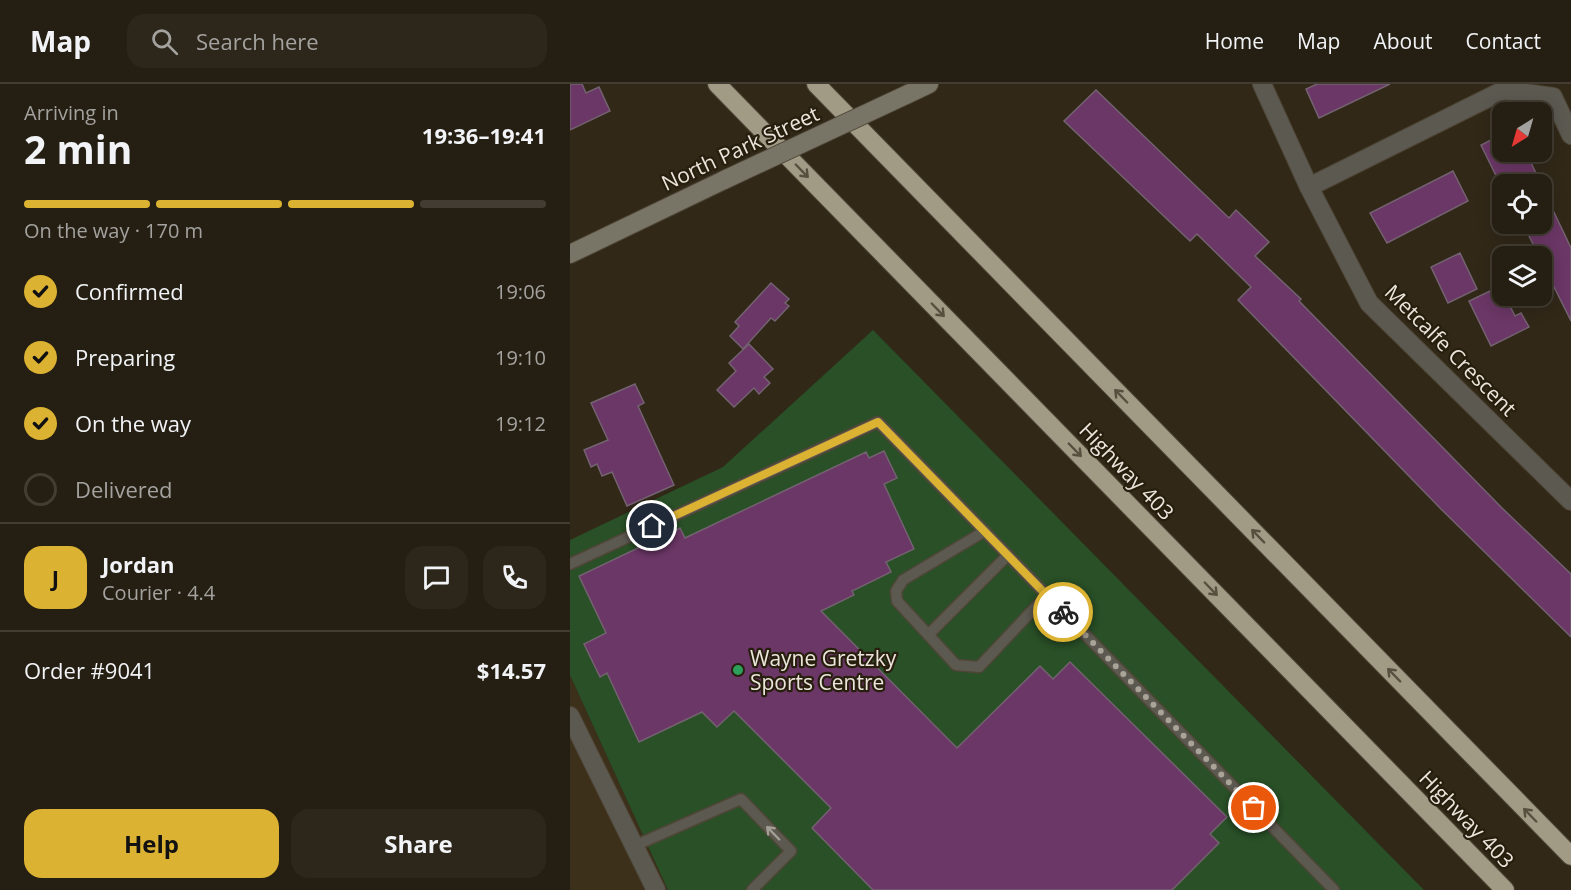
<!DOCTYPE html>
<meta charset="utf-8">
<style>
body{margin:0;font-family:"Open Sans",sans-serif;background:#2d271b;color:#f1f3f6;height:100vh;display:flex;flex-direction:column;font-size:22px;white-space:nowrap}
*{box-sizing:border-box;margin:0}
p{font-size:20px;color:#a3a29f}
.icon{flex:none;width:33px;height:33px;fill:none;stroke:currentColor;stroke-width:2;stroke-linecap:round;stroke-linejoin:round}
.map{position:relative;flex:1;overflow:hidden}
.side{display:flex;flex-direction:column;background:#251e12;width:570px}
.side>*{flex:none}
.needle{width:39px;rotate:217deg}
.buttons{position:absolute;left:922px;top:18px;display:grid;gap:12px}
.buttons a{display:grid;place-items:center;width:60px;height:60px;border-radius:12px;background:#251e12;box-shadow:0 3px 15px #0003,0 0 0 2px #423c32;font-size:30px}
.pin{position:absolute;display:grid;place-items:center;width:51px;height:51px;color:#fff;margin:-26px;border:3px solid #fff;border-radius:50%;box-shadow:0 2px 6px #0007}
.courier{position:absolute;display:grid;place-items:center;width:60px;height:60px;margin:-30px;border:4px solid #dcb233;border-radius:50%;background:#fff;color:#222;box-shadow:0 2px 8px #0007}
.head em{font-style:normal;font-weight:700}
.head div{display:flex;flex-direction:column-reverse}
.head{display:flex;align-items:center;justify-content:space-between;height:102px;padding:0 24px}
h1{font-size:39px;font-weight:700;line-height:45px}
.bar{display:grid;grid-template-columns:repeat(4,1fr);gap:9px 6px;align-content:center;height:72px;padding:0 24px}
.bar i{height:8px;border-radius:4px;background:#423c32}
.bar .current{background:#dcb233}
.bar p{grid-column:span 4}
.line{display:flex;align-items:center;gap:15px;padding:0 24px;border-top:2px solid #423c32}
.line div{flex:1}
.round{display:grid;place-items:center;flex:none;width:63px;height:63px;border-radius:18px;background:#2d271b}
ol{padding:0 24px;list-style:none}
li{display:flex;align-items:center;gap:18px;height:66px}
li p{margin-inline-start:auto}
li .icon{padding:6px;border-radius:50%;background:#dcb233;color:#111;stroke-width:4}
li:last-child{color:#a3a29f}
li i{width:33px;height:33px;border:3px solid #423c32;border-radius:50%}
.primary-button{display:flex;gap:12px;margin-top:auto;padding:12px 24px}
.primary-button a{flex:1;height:69px;border-radius:18px;background:#dcb233;color:#111;font-size:24px;font-weight:700;line-height:69px;text-align:center}
.primary-button a+a{background:#2d271b;color:#f1f3f6}
header{display:flex;align-items:center;gap:36px;box-sizing:border-box;height:84px;padding:0 30px;background:#251e12;border-bottom:2px solid #423c32}
header strong{font-size:28px}
nav{display:flex;gap:33px;margin-inline-start:auto;font-size:21px}
.search{width:420px;height:54px;background:#2d271b;display:flex;align-items:center;gap:15px;box-sizing:border-box;padding:0 21px;border-radius:18px;color:#a3a29f;font-size:22px}
main{display:flex;flex:1;min-height:0}
.map>svg:first-child{display:block}
</style>
<header>
<strong>Map</strong>
<div class="search"><svg class="icon" aria-label="search" viewBox="0 0 24 24"><circle cx="10" cy="10" r="6"/><path d="M15 15l6 6"/></svg>Search here</div>
<nav><a>Home</a><a>Map</a><a>About</a><a>Contact</a></nav>
</header>
<main>
<section class="side">
<div class="head"><div><h1>2 min</h1><p>Arriving in</p></div><em>19:36–19:41</em></div>
<div class="bar"><i class="current"></i><i class="current"></i><i class="current"></i><i></i><p>On the way · 170 m</p></div>
<ol>
<li><svg class="icon" aria-label="check" viewBox="0 0 24 24"><path d="M5 12l5 5 9-10"/></svg>Confirmed<p>19:06</p></li>
<li><svg class="icon" aria-label="check" viewBox="0 0 24 24"><path d="M5 12l5 5 9-10"/></svg>Preparing<p>19:10</p></li>
<li><svg class="icon" aria-label="check" viewBox="0 0 24 24"><path d="M5 12l5 5 9-10"/></svg>On the way<p>19:12</p></li>
<li><i></i>Delivered</li>
</ol>
<div class="line" style="height:108px"><b class="round" style="background:#dcb233;color:#111">J</b><div><b>Jordan</b><p>Courier · 4.4</p></div><a class="round"><svg class="icon" aria-label="chat" viewBox="0 0 24 24"><path d="M4 5h16v11H9l-5 4z"/></svg></a><a class="round"><svg class="icon" aria-label="phone" viewBox="0 0 24 24"><path d="M5 4h4l2 5-3 2q2 4 5 5l2-3 5 2v4C11 20 4 13 5 4z"/></svg></a></div>
<div class="line" style="height:78px"><div>Order #9041</div><b>$14.57</b></div>
<div class="primary-button"><a>Help</a><a>Share</a></div>
</section>
<div class="map">
<svg width="1001" height="806" viewBox="0 0 1001 806">
<rect width="100%" height="100%" fill="#312818"/>
<polygon fill="#3d301a" points="0,591 98,806 0,806"/>
<polygon fill="#295027" points="303,246 854,806 98,806 0,591 0,456 153,383"/>
<g fill="#6b3766" stroke="#736270" stroke-width="1.5">
<polygon points="0,0 12,0 16,9 29,3 40,27 0,46"/>
<polygon points="747,0 820,0 749,34 736,5"/>
<polygon points="526,6 659,134 666,126 699,158 685,172 731,215 729,217 932,424 1001,490 1001,553 870,424 668,216 681,203 627,150 620,157 494,37"/>
<polygon points="933,50 933,68 956,68 971,100 933,100 933,106 911,61"/>
<polygon points="883,87 898,117 817,159 800,129"/>
<polygon points="972,103 1001,164 1001,237 972,179 972,172 969,172 953,140 972,140"/>
<polygon points="890,169 907,205 878,219 861,183"/>
<polygon points="201,199 219,215 215,219 219,222 205,237 201,234 173,265 160,252 169,242 165,238"/>
<polygon points="920,207 925,217 935,212 945,232 951,229 959,243 921,262 899,217"/>
<polygon points="179,260 203,285 194,293 200,299 189,310 184,304 164,323 147,306 166,287 159,279"/>
<polygon points="65,300 74,319 68,322 104,401 57,422 42,388 32,392 27,380 21,383 14,366 38,356 21,319"/>
<polygon points="314,367 327,394 314,400 344,465 316,478 321,488 282,507 284,511 251,527 387,664 470,582 483,595 500,578 657,733 640,750 649,759 602,806 303,806 242,744 261,724 164,627 147,643 132,628 69,658 37,589 30,593 14,560 36,549 9,492 110,444 115,454 296,368 299,374"/>
</g>
<g fill="none" stroke-linecap="round" stroke-linejoin="round">
<g stroke="#4f4637" stroke-width="13">
<g id="service">
<polyline points="415,447 333,496 326,507 327,517 386,581 409,583 477,511"/>
<polyline points="0,480 308,338 764,806"/>
<polyline points="358,551 438,471"/>
<polyline points="64,762 171,715 221,767 182,806"/>
</g>
</g>
<g stroke="#4f4637" stroke-width="20">
<g id="minor">
<polyline points="692,0 739,103 799,219 1001,417"/>
<polyline points="739,103 934,6 983,13 1001,51"/>
<polyline points="0,632 86,806"/>
</g>
</g>
<g stroke="#4f4637" stroke-width="20">
<g id="secondary">
<polyline points="338,10 359,0"/>
<polyline points="0,170 154,96"/>
</g>
</g>
<g stroke="#4f4637" stroke-width="20">
<g id="motorway">
<polyline points="147,0 935,806"/>
<polyline points="246,0 1001,772"/>
</g>
</g>
<use href="#service" stroke="#5c5951" stroke-width="10"/>
<use href="#minor" stroke="#5c5951" stroke-width="18"/>
<use href="#secondary" stroke="#787466" stroke-width="18"/>
<use href="#motorway" stroke="#a19a85" stroke-width="18"/>
<g stroke="#4f4637" stroke-width="20" stroke-linecap="butt">
<polyline id="secondary-bridge" points="154,96 338,10"/>
</g>
<use href="#secondary-bridge" stroke="#787466" stroke-width="18"/>
</g>
<defs><path id="oneway-shaft" d="M-6 0H5M1.5-3L5.5 0L1.5 3" fill="none" stroke-width="1.6" stroke-linecap="round" stroke-linejoin="round" transform="scale(1.5)"/></defs>
<g stroke="#58503e">
<use href="#oneway-shaft" transform="translate(232 87) rotate(46)"/>
<use href="#oneway-shaft" transform="translate(368 226) rotate(46)"/>
<use href="#oneway-shaft" transform="translate(551 312) rotate(-134)"/>
<use href="#oneway-shaft" transform="translate(505 366) rotate(46)"/>
<use href="#oneway-shaft" transform="translate(688 452) rotate(-134)"/>
<use href="#oneway-shaft" transform="translate(641 505) rotate(46)"/>
<use href="#oneway-shaft" transform="translate(824 591) rotate(-134)"/>
<use href="#oneway-shaft" transform="translate(960 731) rotate(-134)"/>
</g>
<use stroke="#a49f96" href="#oneway-shaft" transform="translate(203 749) rotate(-134)"/>
<g fill="none" stroke-linecap="round" stroke-linejoin="round">
<polyline stroke="#aaa397" stroke-width="6" stroke-dasharray="0 10.8" points="493,528 684,724"/>
<polyline stroke="#dcb233" stroke-width="8" points="82,442 308,338 493,528"/>
</g>
<circle fill="#2e9e5b" stroke="#271e0e" stroke-width="2" cx="168" cy="586" r="6"/>
<g text-anchor="middle" dominant-baseline="central" stroke-width="4.5" stroke-linejoin="round" paint-order="stroke">
<g font-size="21" fill="#ebe5db" stroke="#271e0e">
<text transform="translate(170 64) rotate(-25)">North Park Street</text>
<text transform="translate(881 266) rotate(45)">Metcalfe Crescent</text>
<text transform="translate(557 387) rotate(46)">Highway 403</text>
<text transform="translate(897 735) rotate(46)">Highway 403</text>
</g>
<g font-size="21" fill="#ebe5db" stroke="#271e0e" text-anchor="start">
<text x="180" y="574">Wayne Gretzky<tspan x="180" dy="24">Sports Centre</tspan></text>
</g>
</g>
</svg>
<div class="buttons">
<a><svg class="needle" viewBox="-14 -14 28 28"><path d="M0-13l5 13h-10z" fill="#e53935"/><path d="M0 13l5-13h-10z" fill="#a3a29f"/></svg></a>
<a><svg class="icon" aria-label="locate" viewBox="0 0 24 24"><circle cx="12" cy="12" r="6"/><path d="M12 2v4M12 18v4M2 12h4M18 12h4"/></svg></a>
<a><svg class="icon" aria-label="layers" viewBox="0 0 24 24"><path d="M12 4l9 5-9 5-9-5zM3 14l9 5 9-5"/></svg></a>
</div>
<div class="pin" style="left:684px;top:724px;background:#ea580c"><svg class="icon" aria-label="bag" viewBox="0 0 24 24"><path d="M5 8h14l-1 12H6zM9 8a3 3 0 0 1 6 0"/></svg></div>
<div class="pin" style="left:82px;top:442px;background:#1f2937"><svg class="icon" aria-label="home" viewBox="0 0 24 24"><path d="M3 11l9-7 9 7M6 9v11h12V9"/></svg></div>
<div class="courier" style="left:493px;top:528px"><svg class="icon" aria-label="bike" viewBox="0 0 24 24"><circle cx="6" cy="16" r="4"/><circle cx="18" cy="16" r="4"/><path d="M6 16l4-8h5l3 8M10 8l3 8H6M13 5h3"/></svg></div>
</div>
</main>
